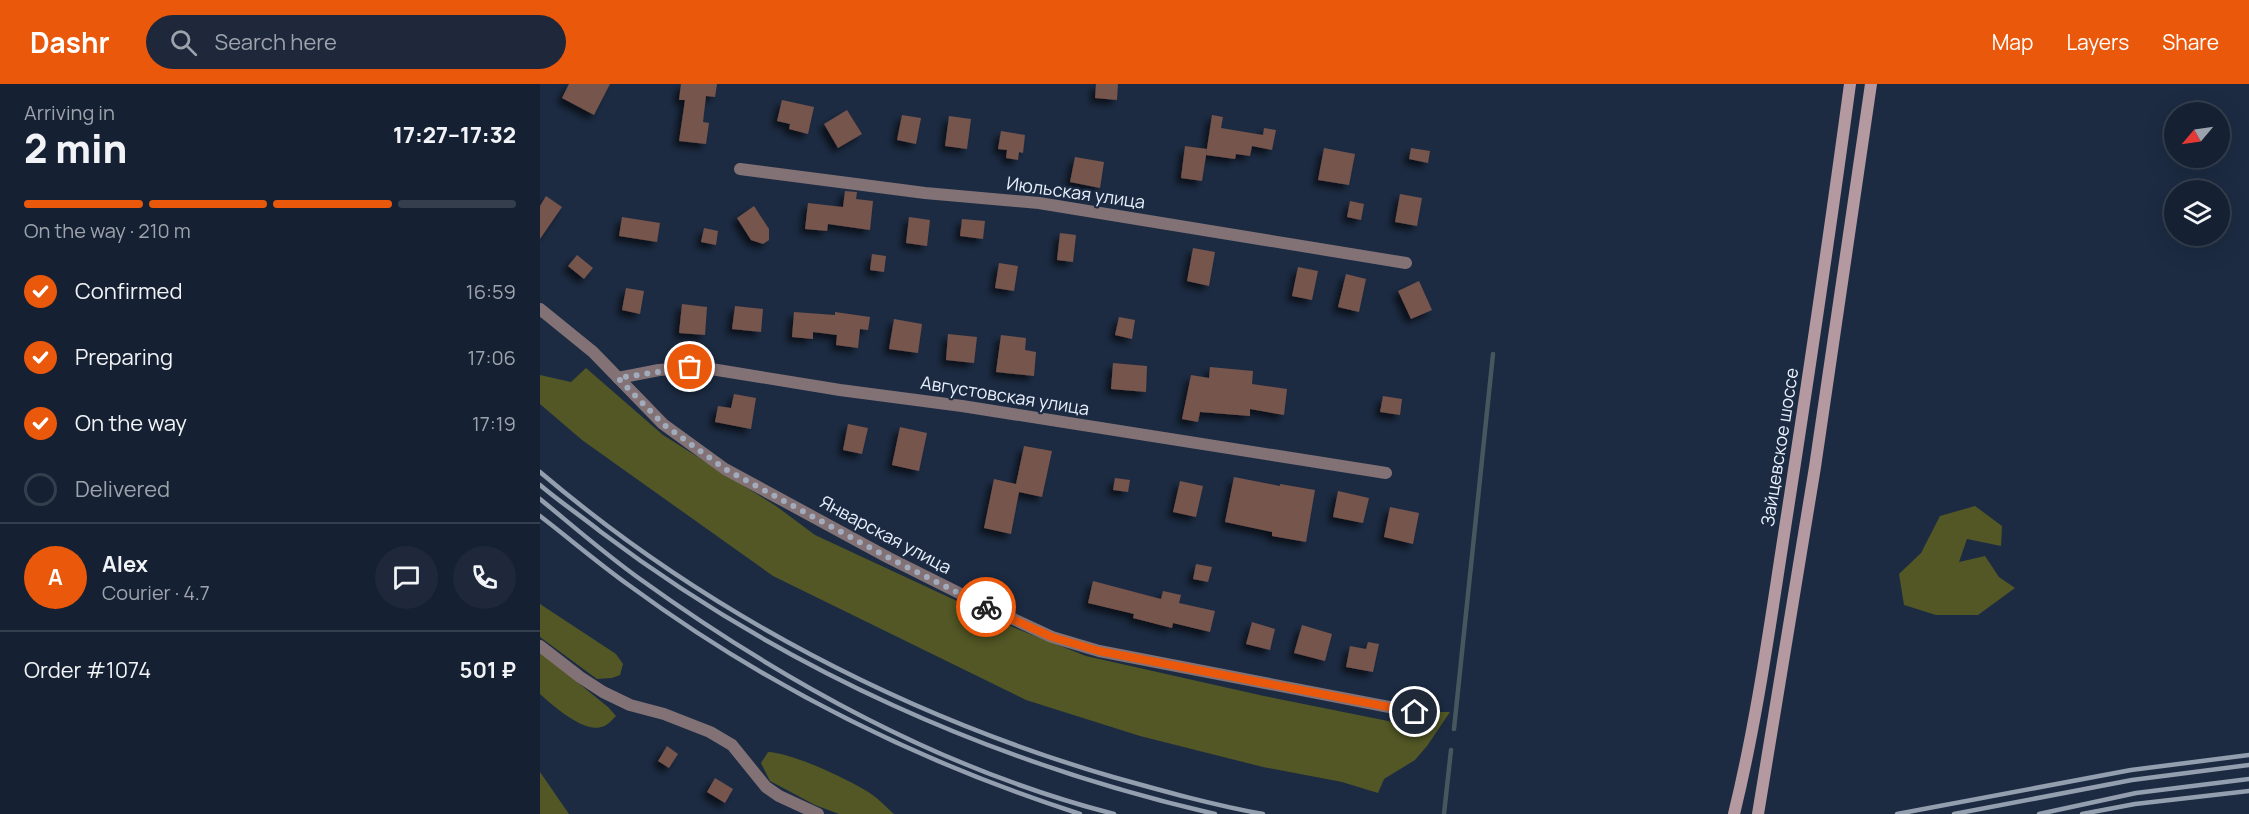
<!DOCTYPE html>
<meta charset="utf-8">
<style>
body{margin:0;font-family:Manrope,sans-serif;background:#1e283a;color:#f1f3f6;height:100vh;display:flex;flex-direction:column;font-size:22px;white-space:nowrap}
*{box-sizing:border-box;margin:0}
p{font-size:20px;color:#9da3ac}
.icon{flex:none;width:33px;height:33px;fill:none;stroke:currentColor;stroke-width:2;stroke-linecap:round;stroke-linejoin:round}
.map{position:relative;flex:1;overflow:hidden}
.details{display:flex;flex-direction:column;background:#152032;width:540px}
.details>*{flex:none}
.needle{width:39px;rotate:241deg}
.fabs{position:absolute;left:1624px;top:18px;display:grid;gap:12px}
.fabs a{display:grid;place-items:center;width:66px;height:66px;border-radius:50%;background:#152032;box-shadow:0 6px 24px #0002,0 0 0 2px #343e4d;font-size:30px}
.pin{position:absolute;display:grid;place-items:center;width:51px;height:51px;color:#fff;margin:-26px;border:3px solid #fff;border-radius:50%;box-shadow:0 2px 6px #0007}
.courier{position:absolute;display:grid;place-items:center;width:60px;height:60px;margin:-30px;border:4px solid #ea580c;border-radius:50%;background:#fff;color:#222;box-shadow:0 2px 8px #0007}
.head em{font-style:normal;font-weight:800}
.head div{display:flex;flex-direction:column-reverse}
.head{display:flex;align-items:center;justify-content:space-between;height:102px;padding:0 24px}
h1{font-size:39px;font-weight:800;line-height:45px}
.bar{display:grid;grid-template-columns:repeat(4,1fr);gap:9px 6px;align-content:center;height:72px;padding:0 24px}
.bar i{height:8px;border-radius:4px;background:#343e4d}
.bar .active{background:#ea580c}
.bar p{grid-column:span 4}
.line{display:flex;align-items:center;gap:15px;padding:0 24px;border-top:2px solid #343e4d}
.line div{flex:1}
.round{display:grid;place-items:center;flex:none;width:63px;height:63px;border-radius:32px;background:#1e283a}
ol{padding:0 24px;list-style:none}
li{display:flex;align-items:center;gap:18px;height:66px}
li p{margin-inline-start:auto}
li .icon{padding:6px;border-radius:50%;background:#ea580c;color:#fff;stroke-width:4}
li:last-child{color:#9da3ac}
li i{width:33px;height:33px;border:3px solid #343e4d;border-radius:50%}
header{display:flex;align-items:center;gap:36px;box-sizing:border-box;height:84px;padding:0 30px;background:#ea580c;color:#fff}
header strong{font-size:28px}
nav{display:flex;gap:33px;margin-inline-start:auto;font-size:21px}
.search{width:420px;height:54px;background:#1e283a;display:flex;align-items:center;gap:15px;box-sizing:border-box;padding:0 21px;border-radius:33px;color:#9da3ac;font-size:22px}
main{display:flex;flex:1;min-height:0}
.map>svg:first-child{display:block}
</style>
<header>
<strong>Dashr</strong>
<div class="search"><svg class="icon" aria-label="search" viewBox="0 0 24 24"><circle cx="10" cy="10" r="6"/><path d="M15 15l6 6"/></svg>Search here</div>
<nav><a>Map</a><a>Layers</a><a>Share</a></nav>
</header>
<main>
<section class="details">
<div class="head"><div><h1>2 min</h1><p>Arriving in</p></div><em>17:27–17:32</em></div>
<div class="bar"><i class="active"></i><i class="active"></i><i class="active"></i><i></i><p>On the way · 210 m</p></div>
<ol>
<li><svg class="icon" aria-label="check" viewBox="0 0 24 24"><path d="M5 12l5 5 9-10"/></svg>Confirmed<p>16:59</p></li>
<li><svg class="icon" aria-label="check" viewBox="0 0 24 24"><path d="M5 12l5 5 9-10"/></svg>Preparing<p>17:06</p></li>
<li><svg class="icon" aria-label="check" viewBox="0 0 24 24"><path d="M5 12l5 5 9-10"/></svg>On the way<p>17:19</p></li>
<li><i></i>Delivered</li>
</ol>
<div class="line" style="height:108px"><b class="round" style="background:#ea580c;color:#fff">A</b><div><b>Alex</b><p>Courier · 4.7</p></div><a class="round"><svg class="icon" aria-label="chat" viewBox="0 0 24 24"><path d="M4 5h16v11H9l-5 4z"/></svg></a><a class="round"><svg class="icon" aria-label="phone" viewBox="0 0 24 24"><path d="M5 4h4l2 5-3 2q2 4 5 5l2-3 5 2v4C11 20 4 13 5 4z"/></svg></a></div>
<div class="line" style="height:78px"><div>Order #1074</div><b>501 ₽</b></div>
</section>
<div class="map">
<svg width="1709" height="730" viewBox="0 0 1709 730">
<defs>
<filter id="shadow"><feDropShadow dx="-5" dy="5" stdDeviation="3" flood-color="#0009"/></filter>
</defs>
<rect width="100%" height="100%" fill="#1c2b42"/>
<g fill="#525725">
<polygon points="46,284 123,351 236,422 275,451 475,544 546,572 724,612 868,641 893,628 910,628 887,662 875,676 844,695 838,709 802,698 723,683 600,652 486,616 233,492 42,356 0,320 0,291 31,298"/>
<polygon points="1435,422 1462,442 1461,462 1427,455 1419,478 1445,472 1459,493 1475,504 1438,531 1396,531 1364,521 1359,490 1381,469 1400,432"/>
<polygon points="0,520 76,570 83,580 80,591 72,594 57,595 0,553"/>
<path d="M0,568L68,623L76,632C72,636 67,642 61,643C44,649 12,621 0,610Z"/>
<path d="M228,668C252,669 303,693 325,706C336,712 345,722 354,730H299L275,721L230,697L221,679Z"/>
<polygon points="0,688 29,730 0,730"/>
</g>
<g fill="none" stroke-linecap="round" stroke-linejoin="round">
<g stroke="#46575d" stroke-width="4.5">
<polyline points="914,645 953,270"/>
<polyline points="904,730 911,666"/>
</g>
</g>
<g fill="#76544d" filter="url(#shadow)">
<polygon points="29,0 70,0 54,31 22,14"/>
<polygon points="141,0 177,0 175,13 166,12 163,38 169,39 166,60 139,57 145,16 139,16"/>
<polygon points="556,0 578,0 577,16 555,14"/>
<polygon points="242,16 274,23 268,50 249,45 250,40 237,37"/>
<polygon points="307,26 322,50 298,64 284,40"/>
<polygon points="362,31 381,34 376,60 357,56"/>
<polygon points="672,31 683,33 681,44 723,51 724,44 736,46 732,66 712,62 710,72 696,70 695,75 666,71"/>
<polygon points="409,32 431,35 427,65 405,62"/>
<polygon points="461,47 485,51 483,69 479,68 478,76 466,74 467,66 458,65"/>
<polygon points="645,62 667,65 662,97 641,94"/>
<polygon points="784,64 815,70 809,101 778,96"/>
<polygon points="871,64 890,67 888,79 869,75"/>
<polygon points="535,73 564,78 560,104 530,98"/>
<polygon points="305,107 317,108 316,115 333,117 330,146 288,140 287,147 265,145 268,119 303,123"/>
<polygon points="860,110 882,114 877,142 855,138"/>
<polygon points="6,112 22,123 0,155 0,122"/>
<polygon points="810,117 824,120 821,136 807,133"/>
<polygon points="214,122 229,145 229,156 223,160 211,156 197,134"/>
<polygon points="82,133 120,139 117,158 79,152"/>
<polygon points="369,133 390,136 387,162 366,159"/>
<polygon points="422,135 445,137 443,155 420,152"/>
<polygon points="164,144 178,147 176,161 161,158"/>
<polygon points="520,149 536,151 533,178 517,176"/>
<polygon points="653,164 675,168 669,202 647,197"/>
<polygon points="332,170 346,172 344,188 330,186"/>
<polygon points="37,171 53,184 44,195 28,182"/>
<polygon points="459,179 478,182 474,207 455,204"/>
<polygon points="758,183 778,187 772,216 752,212"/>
<polygon points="806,190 826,195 819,228 798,223"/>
<polygon points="879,197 892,226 871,235 858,207"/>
<polygon points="86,204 104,207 100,230 82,226"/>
<polygon points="142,220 167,223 165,251 139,249"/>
<polygon points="195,222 223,225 221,248 192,245"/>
<polygon points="254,228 295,231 295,228 330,233 328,246 320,245 318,264 296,261 297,251 273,248 273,255 252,253"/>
<polygon points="579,233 595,236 592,255 575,251"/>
<polygon points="354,235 382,240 378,269 349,265"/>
<polygon points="408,250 437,253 434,279 406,276"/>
<polygon points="461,251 486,254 485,266 496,268 494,292 456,288"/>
<polygon points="573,279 607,282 606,308 571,305"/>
<polygon points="670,283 713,287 712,300 747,305 744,331 710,325 710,332 660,328 658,338 642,335 651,291 669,294"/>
<polygon points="194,310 216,314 211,345 175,338 178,322 191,324"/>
<polygon points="843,312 862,315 860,331 840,328"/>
<polygon points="308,340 328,344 322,370 303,366"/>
<polygon points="360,343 387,349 379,387 352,381"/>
<polygon points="484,362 512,367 502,413 479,408 471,450 444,444 454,395 476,400"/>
<polygon points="694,393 740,402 740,400 775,406 766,458 732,452 732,448 685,438"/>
<polygon points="575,394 590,396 588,408 573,406"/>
<polygon points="640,397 663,402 656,433 633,428"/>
<polygon points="798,407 829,414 823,439 793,433"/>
<polygon points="850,423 879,429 873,460 844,453"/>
<polygon points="656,480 672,483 668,498 653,495"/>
<polygon points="553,497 621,515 623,507 641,511 639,519 675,527 670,548 633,539 632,544 593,534 594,530 548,519"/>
<polygon points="712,538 735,545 730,566 706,560"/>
<polygon points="762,541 792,550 785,577 754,569"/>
<polygon points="828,558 839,560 833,588 806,583 810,562 826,565"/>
<polygon points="127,662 138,670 129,684 118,677"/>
<polygon points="175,694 193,705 185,719 167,708"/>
</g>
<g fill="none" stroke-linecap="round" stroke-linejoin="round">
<g stroke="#827276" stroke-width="12">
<polyline points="200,85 385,109 499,119 866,179"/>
<polyline points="0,225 53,268 123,340 185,385 349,474 443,521 512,553 559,567 875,628"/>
<polyline points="78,294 119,286 159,283 300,306 422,322 846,389"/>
<polyline points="0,562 40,593 63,608 90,621 124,630 170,648 192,661 226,703 239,712 278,730"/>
</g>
<g stroke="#b499a0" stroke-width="12">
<path d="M1194,730C1217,636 1230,540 1245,444C1268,296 1290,148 1310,0"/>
<polyline points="1218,730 1275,383 1331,0"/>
</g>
<g stroke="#939eaf" stroke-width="4.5">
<path d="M0,388C166,529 365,632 573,693C623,707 673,721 723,730"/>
<path d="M0,401C20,418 41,432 61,448C243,585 453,679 675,730"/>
<path d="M0,415C33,442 65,470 100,495C242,597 402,686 574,730"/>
<path d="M0,432C30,455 59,480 90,502C226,602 379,678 540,730"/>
<polyline points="1357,730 1591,686 1709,671"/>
<polyline points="1414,730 1592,696 1709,681"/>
<polyline points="1499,730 1596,709 1709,695"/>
<polyline points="1542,730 1595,720 1709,707"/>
</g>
</g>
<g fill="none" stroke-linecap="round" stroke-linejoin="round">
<polyline stroke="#a1abbc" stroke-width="6" stroke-dasharray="0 10.8" points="150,283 78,294 123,340 185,385 349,474 446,523"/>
<polyline stroke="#ea580c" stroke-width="8" points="446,523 512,553 559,567 875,628"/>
</g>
<g text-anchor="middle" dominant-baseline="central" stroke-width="4.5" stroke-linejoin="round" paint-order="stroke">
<g font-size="18" fill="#e8f0fd" stroke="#1c2b42">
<text transform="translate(536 108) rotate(8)">Июльская улица</text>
<text transform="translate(465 311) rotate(9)">Августовская улица</text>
<text transform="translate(1239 363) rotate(-81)">Зайцевское шоссе</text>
<text transform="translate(346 450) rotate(28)">Январская улица</text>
</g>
</g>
</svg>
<div class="fabs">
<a><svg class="needle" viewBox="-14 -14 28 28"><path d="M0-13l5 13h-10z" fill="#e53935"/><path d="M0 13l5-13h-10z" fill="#9da3ac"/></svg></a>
<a><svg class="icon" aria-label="layers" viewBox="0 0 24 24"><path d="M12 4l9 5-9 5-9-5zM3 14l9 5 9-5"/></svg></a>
</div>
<div class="pin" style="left:150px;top:283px;background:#ea580c"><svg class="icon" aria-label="bag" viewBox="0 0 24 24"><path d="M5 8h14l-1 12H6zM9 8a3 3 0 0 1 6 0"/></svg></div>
<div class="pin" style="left:875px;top:628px;background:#1f2937"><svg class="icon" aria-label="home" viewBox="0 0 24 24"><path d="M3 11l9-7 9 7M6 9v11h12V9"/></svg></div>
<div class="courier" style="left:446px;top:523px"><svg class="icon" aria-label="bike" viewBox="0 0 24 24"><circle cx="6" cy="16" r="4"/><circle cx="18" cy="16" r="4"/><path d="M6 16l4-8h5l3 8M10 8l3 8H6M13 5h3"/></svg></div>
</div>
</main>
